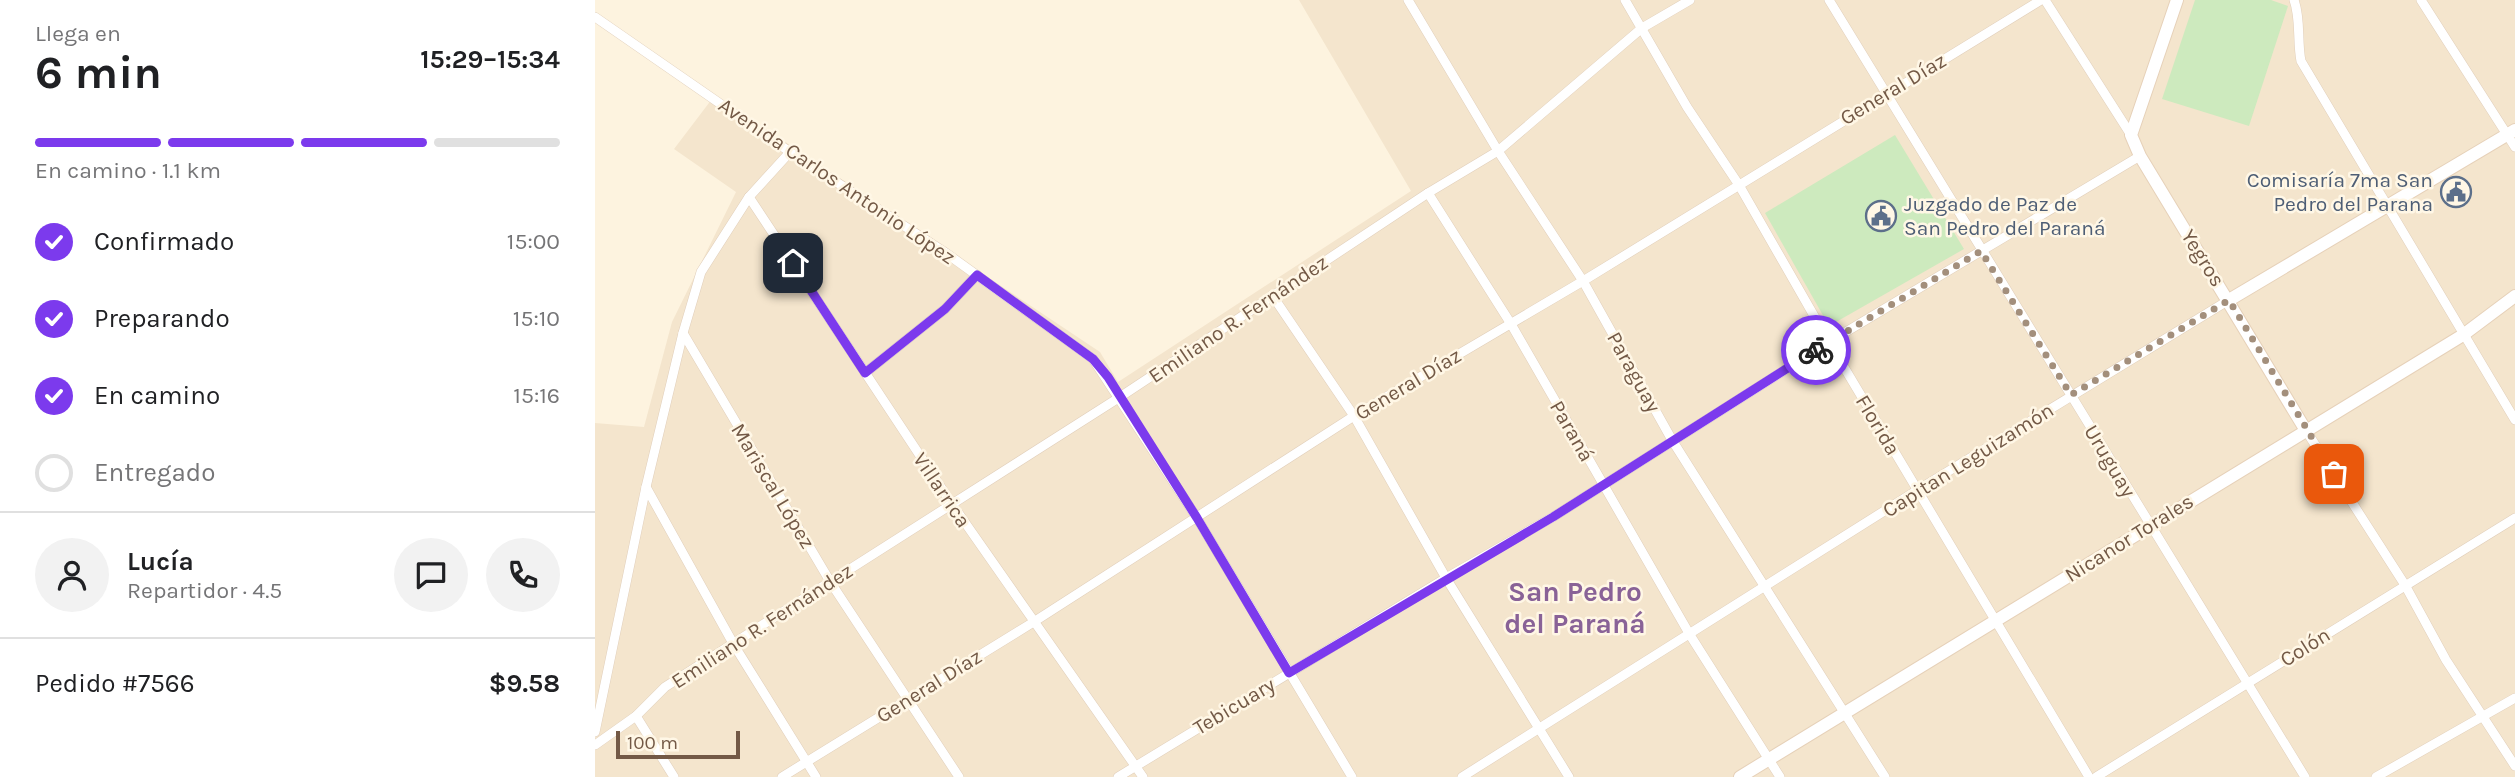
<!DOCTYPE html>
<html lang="es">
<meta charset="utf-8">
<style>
body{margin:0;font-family:Karla,sans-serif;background:#f2f2f2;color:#202124;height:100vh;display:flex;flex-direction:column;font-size:26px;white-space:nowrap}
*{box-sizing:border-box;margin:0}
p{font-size:23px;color:#757577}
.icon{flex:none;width:38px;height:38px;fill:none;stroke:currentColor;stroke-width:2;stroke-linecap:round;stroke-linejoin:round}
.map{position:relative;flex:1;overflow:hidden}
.side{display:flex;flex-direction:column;background:#fff;width:595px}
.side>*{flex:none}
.scale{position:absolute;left:21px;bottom:18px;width:124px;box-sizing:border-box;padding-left:7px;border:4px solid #735946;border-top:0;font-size:19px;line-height:24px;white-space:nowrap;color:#735946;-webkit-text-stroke:5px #fff7e6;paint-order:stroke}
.pin{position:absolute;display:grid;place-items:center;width:60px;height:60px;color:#fff;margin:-30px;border-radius:14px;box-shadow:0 4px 10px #0006}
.courier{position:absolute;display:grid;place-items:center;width:70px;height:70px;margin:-35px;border:5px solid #7c3aed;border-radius:50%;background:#fff;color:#222;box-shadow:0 2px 9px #0007}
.head em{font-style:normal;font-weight:700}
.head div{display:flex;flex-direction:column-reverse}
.head{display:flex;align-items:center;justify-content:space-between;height:119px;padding:0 35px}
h1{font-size:46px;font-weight:700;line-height:52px}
.bar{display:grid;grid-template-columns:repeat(4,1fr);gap:10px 7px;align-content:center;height:84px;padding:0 35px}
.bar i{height:9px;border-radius:5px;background:#e0e0e0}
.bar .selected{background:#7c3aed}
.bar p{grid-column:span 4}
.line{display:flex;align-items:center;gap:18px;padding:0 35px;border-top:2px solid #e0e0e0}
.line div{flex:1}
.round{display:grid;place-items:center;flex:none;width:74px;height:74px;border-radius:37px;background:#f2f2f2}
ol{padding:0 35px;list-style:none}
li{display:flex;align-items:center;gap:21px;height:77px}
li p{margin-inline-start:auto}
li .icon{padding:7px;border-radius:50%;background:#7c3aed;color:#fff;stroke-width:4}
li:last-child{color:#757577}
li i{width:38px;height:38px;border:4px solid #e0e0e0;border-radius:50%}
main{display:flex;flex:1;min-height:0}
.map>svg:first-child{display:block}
</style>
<main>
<section class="side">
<div class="head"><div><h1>6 min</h1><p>Llega en</p></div><em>15:29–15:34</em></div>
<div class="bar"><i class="selected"></i><i class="selected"></i><i class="selected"></i><i></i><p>En camino · 1.1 km</p></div>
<ol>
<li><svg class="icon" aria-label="check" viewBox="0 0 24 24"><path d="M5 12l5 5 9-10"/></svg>Confirmado<p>15:00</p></li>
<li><svg class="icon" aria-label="check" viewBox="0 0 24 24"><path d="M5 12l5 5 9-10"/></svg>Preparando<p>15:10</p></li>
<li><svg class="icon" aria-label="check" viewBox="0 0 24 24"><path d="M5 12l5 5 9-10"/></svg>En camino<p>15:16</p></li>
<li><i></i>Entregado</li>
</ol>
<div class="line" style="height:126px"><a class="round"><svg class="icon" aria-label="person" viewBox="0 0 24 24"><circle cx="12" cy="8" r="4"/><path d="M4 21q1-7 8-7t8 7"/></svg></a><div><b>Lucía</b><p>Repartidor · 4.5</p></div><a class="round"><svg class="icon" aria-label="chat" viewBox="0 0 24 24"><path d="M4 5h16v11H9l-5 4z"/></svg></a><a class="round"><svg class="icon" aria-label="phone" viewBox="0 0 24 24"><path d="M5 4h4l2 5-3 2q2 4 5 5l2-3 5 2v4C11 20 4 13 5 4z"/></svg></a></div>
<div class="line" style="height:91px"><div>Pedido #7566</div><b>$9.58</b></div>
</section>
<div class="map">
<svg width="1920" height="777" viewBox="0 0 1920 777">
<rect width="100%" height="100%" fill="#fdf3df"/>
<polygon fill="#f4e5cd" points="704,0 1920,0 1920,777 0,777 0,423 49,427 77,322 141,192 79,149 120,95 505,352 523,382 816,191"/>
<g fill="#cdeabe">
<polygon points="1600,0 1676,0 1693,6 1654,126 1567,99"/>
<polygon points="1300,135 1369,249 1234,326 1170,213"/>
</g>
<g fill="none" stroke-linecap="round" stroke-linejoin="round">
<g stroke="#e1cfbb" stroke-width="10">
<g id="street">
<polyline points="813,0 903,151 988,281 1077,440 1290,777"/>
<polyline points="1030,0 1092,107 1144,185 1234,342 1494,777"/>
<polyline points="1234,0 1710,777"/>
<polyline points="1450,0 1536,135"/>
<path d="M1699,0C1706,19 1702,41 1706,61L1920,420"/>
<polyline points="1826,0 1920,147"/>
<polyline points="0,17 195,152 351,253 498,359 602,518 757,777"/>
<polyline points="833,193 916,324 1095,635 1185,777"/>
<polyline points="154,197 357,504 548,777"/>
<polyline points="677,295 759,416 851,578 974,777"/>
<polyline points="88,333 236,583 364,777"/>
<polyline points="270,373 350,309 382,275"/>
<polyline points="1710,429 1810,585 1851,660 1920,766"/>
<polyline points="51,487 139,645 221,777"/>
<polyline points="41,716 79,777"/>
<polyline points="0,732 51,487 88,333 106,272 154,197 195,152"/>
<polyline points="0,745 41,716 70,687 525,397 833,193 903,151 1047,28 1095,0"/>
<polyline points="187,777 437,623 759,416 988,281 1446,0"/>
<polyline points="523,777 851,578 958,517 1234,342 1545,156"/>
<polyline points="867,777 1321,491 1634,300"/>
<polyline points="1501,777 1920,518"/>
<polyline points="1781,777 1920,698"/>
</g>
</g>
<g stroke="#e6d1b9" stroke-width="14">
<g id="secondary">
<polyline points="1582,0 1536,135 1545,156 1710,429"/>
<polyline points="1634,300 1920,130"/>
<polyline points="1145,777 1868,335 1920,296"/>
</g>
</g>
<use href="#street" stroke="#fff" stroke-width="9"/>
<use href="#secondary" stroke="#fff" stroke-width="12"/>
</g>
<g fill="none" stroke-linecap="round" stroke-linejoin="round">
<polyline stroke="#a38f7c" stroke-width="7" stroke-dasharray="0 12.6" points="1221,350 1386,251 1476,395 1634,300 1739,474"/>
<polyline stroke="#7c3aed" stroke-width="9" points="198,263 270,373 350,309 382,275 498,359 513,377 602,518 694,673 958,517 1221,350"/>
</g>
<defs>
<g id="civic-ring" transform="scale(1.575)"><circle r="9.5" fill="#fff7e6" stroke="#5c6f8a" stroke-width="1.5"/><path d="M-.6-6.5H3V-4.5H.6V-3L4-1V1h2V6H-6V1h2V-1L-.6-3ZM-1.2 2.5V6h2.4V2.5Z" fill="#5c6f8a"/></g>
</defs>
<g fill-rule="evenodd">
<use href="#civic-ring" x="1861" y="192"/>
<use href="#civic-ring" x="1286" y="216"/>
</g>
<g text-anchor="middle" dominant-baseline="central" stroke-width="5" stroke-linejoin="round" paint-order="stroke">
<g font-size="21" fill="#735946" stroke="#fff7e6">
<text transform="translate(1298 89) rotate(-31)">General Díaz</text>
<text transform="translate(242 181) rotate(34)">Avenida Carlos Antonio López</text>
<text transform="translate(1608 258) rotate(58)">Yegros</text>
<text transform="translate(643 319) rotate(-34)">Emiliano R. Fernández</text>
<text transform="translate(1039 372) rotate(61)">Paraguay</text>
<text transform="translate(813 384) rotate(-31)">General Díaz</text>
<text transform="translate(1283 425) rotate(59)">Florida</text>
<text transform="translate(977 431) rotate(60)">Paraná</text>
<text transform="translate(1373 460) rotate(-32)">Capitan Leguizamón</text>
<text transform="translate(1515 461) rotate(59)">Uruguay</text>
<text transform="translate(178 486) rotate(59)">Mariscal López</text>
<text transform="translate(347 490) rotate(56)">Villarrica</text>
<text transform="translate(1534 538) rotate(-32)">Nicanor Torales</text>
<text transform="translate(167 626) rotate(-33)">Emiliano R. Fernández</text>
<text transform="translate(1710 647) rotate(-32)">Colón</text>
<text transform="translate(334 686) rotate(-32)">General Díaz</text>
<text transform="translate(639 706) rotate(-31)">Tebicuary</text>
</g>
<g font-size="21" fill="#4e5e75" stroke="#fff7e6" text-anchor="end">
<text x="1838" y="180">Comisaría 7ma San<tspan x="1838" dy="24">Pedro del Parana</tspan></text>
<text x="1309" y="204" text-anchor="start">Juzgado de Paz de<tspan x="1309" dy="24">San Pedro del Paraná</tspan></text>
</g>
<g font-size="28" font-weight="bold" fill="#896297" stroke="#fff7e6">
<text x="980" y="591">San Pedro<tspan x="980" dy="32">del Paraná</tspan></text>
</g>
</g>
</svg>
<div class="scale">100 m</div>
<div class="pin" style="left:1739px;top:474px;background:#ea580c"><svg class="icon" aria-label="bag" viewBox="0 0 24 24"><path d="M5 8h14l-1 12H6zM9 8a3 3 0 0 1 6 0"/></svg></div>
<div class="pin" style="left:198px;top:263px;background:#1f2937"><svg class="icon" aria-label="home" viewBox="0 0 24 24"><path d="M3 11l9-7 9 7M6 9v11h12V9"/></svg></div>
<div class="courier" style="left:1221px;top:350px"><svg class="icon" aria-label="bike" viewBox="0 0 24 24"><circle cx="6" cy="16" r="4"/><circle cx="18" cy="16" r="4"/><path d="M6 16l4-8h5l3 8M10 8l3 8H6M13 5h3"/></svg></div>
</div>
</main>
